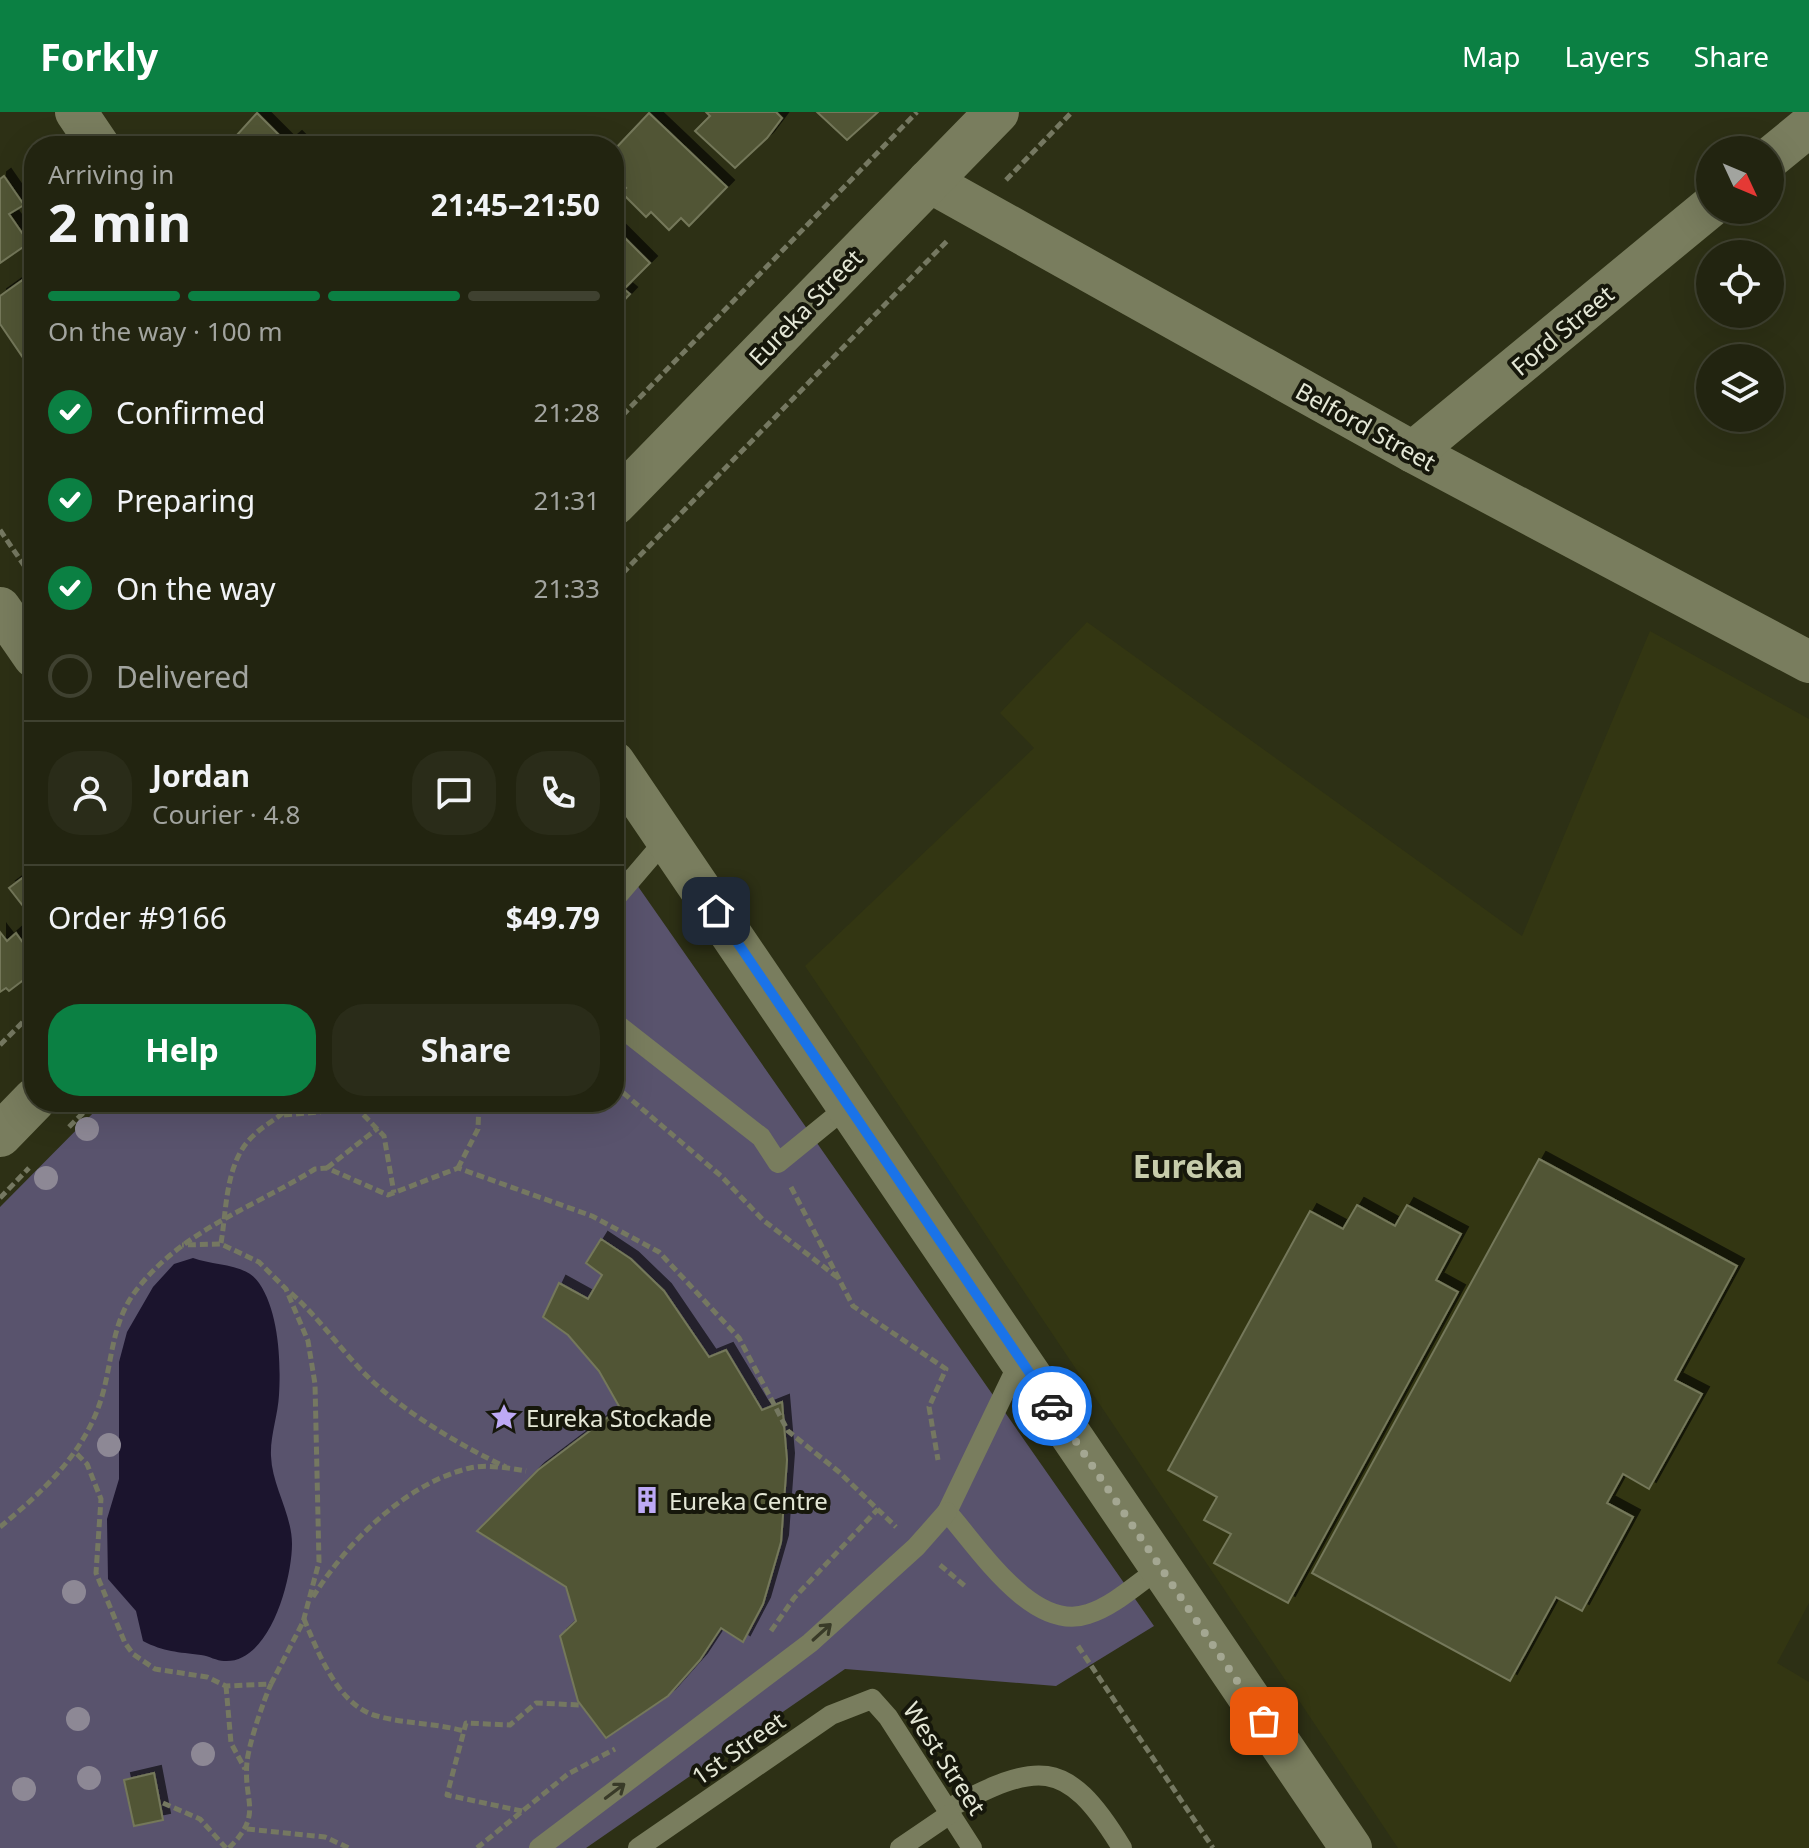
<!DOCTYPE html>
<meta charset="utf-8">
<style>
body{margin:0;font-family:"Noto Sans",sans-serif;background:#2a2c19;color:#f1f3f6;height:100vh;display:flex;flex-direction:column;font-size:30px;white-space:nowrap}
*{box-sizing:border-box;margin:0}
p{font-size:26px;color:#a2a49f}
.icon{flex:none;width:44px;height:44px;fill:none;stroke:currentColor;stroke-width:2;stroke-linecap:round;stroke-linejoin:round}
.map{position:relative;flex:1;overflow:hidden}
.side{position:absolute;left:24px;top:24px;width:600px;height:976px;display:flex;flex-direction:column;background:#222410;border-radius:32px;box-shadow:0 8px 32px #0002,0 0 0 2px #3f4130}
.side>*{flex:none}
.needle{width:52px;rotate:134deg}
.buttons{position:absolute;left:1696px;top:24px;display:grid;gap:16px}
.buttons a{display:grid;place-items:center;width:88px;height:88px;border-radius:50%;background:#222410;box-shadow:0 8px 32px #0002,0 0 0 2px #3f4130;font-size:40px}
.pin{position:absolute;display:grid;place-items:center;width:68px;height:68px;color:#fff;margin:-34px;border-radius:16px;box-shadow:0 4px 12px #0006}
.courier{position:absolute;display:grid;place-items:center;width:80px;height:80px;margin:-40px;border:6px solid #1a73e8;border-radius:50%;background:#fff;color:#222;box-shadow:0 2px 10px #0007}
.summary em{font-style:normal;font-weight:700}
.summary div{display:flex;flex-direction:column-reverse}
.summary{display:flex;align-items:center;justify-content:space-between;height:136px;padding:0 24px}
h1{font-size:52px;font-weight:700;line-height:60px}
.bar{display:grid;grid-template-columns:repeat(4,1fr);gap:12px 8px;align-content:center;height:96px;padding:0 24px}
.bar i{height:10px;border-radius:6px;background:#3f4130}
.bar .selected{background:#0b8043}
.bar p{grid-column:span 4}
.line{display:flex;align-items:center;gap:20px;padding:0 24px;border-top:2px solid #3f4130}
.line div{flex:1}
.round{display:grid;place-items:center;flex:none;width:84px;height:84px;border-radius:32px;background:#2a2c19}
ol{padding:0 24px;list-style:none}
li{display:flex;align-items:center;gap:24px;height:88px}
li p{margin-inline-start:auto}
li .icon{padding:8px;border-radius:50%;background:#0b8043;color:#fff;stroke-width:4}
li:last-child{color:#a2a49f}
li i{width:44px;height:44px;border:4px solid #3f4130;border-radius:50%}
.action{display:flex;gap:16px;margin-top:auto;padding:16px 24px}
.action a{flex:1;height:92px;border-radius:32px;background:#0b8043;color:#fff;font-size:32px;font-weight:700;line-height:92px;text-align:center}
.action a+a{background:#2a2c19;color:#f1f3f6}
header{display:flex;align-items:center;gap:48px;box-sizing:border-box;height:112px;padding:0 40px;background:#0b8043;color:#fff}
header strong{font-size:38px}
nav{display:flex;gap:44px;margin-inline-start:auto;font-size:28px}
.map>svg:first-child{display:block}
</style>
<header>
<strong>Forkly</strong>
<nav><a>Map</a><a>Layers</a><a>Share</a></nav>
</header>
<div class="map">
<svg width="1809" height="1736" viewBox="0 0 1809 1736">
<defs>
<filter id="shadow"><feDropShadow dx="7" dy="-7" stdDeviation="0" flood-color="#0009"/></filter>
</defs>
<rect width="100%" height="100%" fill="#2d3015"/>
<polygon fill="#333612" points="1087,510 1522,824 1650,519 1809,607 1809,1491 1777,1551 1809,1570 1809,1736 1398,1736 805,854 1034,636 1000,601"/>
<polygon fill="#59536d" points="614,740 1154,1514 1056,1574 845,1557 586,1736 0,1736 0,1095 104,990 614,990"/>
<path fill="#1b142d" d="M193,1146C214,1154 246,1151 259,1171C279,1200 281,1250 279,1283C278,1303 270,1324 271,1344C272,1374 292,1402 292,1432C292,1467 270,1552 224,1549C217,1549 209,1544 201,1543C178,1540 164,1540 143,1529L136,1499L108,1467L107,1407L119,1367V1250L127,1220L153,1175L174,1152Z"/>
<g fill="#515536" stroke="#74785a" stroke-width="2" filter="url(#shadow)">
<polygon points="706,0 776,0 782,6 767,26 735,56 695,19 710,4"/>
<polygon points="817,0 878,0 847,28"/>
<polygon points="257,1 288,32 295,26 303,34 227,34"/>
<polygon points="649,1 727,75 689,114 681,106 669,118 651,100 646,105 621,80 626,76 614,64 614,38"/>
<polygon points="4,64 24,93 9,102 29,131 0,151 0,67"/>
<polygon points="614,115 650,151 624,177 630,182 614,199"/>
<polygon points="31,162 34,167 34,249 28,253 0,212 0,184"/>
<polygon points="33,758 34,760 34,808 9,776"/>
<polygon points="0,820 7,829 16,821 34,846 34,860 9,879 6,876 0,880"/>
<polygon points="1539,1047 1737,1154 1675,1268 1702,1282 1649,1377 1623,1362 1607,1391 1633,1405 1582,1499 1556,1485 1510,1569 1312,1461"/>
<polygon points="1357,1093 1395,1114 1407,1093 1461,1122 1436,1168 1458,1180 1288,1491 1214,1451 1231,1422 1204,1408 1217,1385 1168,1358 1310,1099 1343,1117"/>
<polygon points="601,1127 631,1147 664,1179 709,1245 726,1238 762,1298 782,1290 787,1348 781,1430 763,1492 743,1530 721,1516 700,1548 668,1584 606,1626 578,1589 560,1524 576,1509 566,1475 477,1419 538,1358 620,1296 599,1259 568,1223 543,1205 559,1171 588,1187 602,1163 586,1151"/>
<polygon points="154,1661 163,1708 134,1714 124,1668"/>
</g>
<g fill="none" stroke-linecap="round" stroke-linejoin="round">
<g stroke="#757861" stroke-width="5" stroke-dasharray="8 4" stroke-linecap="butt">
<polyline points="1006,68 1072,0"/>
<polyline points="614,312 917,0"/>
<polyline points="0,418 34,468"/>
<polyline points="614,470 949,127"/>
<polyline points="0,933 34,899"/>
<polyline points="614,973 721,1064 763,1108 837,1165"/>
<polyline points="332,993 353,992 384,1024 394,1081"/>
<polyline points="284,1003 320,1000 334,991"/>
<polyline points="69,1015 94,990"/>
<polyline points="327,1056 378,1016"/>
<polyline points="458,1056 478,1017 479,990"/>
<polyline points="791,1075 853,1194 946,1257 929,1295 938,1348"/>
<polyline points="0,1086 29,1056"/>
<path d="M221,1131C227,1096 225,1049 254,1023C267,1010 282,1006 292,990"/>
<path d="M291,1181C320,1207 340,1237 367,1264C401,1298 462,1335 506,1355"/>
<polyline points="77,1342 87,1352 101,1387 96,1461 125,1531 133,1542 155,1557 207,1565 226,1574 271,1572 303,1510 319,1450 315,1272 308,1229 286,1177 259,1150 221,1132 182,1133"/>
<path d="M0,1415C46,1377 89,1337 104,1277C112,1245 113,1213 132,1184C177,1120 251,1097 315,1057L327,1056L388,1083L458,1056L592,1104L659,1140L739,1226L788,1319L839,1360L896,1415"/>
<polyline points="940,1453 966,1475"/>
<path d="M313,1485C347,1430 406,1371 470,1356C487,1352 508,1356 526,1359"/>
<path d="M304,1507C318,1540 338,1594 377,1604C406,1612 435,1611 464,1619"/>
<polyline points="771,1519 794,1486 878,1397"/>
<polyline points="1078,1534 1213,1736"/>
<polyline points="226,1574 231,1631 245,1657"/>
<polyline points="163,1691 200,1707 226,1736"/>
<polyline points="522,1699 447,1683 466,1611 510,1613 536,1591 580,1593"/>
<polyline points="247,1717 325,1725 349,1736"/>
<path d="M229,1736C264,1701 243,1691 247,1650C249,1631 263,1590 271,1572"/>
<polyline points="477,1736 568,1662 615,1637"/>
</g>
<g stroke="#797d5e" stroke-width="20">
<polyline points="614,788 667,726"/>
<polyline points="614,910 761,1025 778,1051 848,994"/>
<path d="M1020,1248L947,1400C979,1436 1033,1521 1088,1502C1114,1494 1138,1471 1160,1456"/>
<path d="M947,1697C1037,1651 1065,1642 1122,1736"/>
<polyline points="539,1736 810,1531 916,1435 947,1400"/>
<polyline points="638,1736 831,1603 872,1587 888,1605 972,1736"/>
<polyline points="900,1736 950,1702"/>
</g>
<g stroke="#797d5e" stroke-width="42">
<polyline points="76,0 99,34"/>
<polyline points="1770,46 1809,14"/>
<polyline points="928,69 1413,340 1809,550"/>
<polyline points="1413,340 1710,95"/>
<polyline points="0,496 34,545"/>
<polyline points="614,650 1351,1736"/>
</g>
<g stroke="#797d5e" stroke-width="44">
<polyline points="614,392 997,0"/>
<polyline points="0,1023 34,988"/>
</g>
</g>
<g fill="#8d8895">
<circle cx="87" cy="1017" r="12"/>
<circle cx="46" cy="1066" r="12"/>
<circle cx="109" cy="1333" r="12"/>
<circle cx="74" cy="1480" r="12"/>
<circle cx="78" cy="1607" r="12"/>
<circle cx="203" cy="1642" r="12"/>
<circle cx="89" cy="1666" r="12"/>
<circle cx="24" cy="1677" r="12"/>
</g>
<defs><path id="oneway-shaft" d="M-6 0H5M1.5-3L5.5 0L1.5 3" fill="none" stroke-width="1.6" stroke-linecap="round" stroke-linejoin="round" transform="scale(2)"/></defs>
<g stroke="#393b28">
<use href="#oneway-shaft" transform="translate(822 1520) rotate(-42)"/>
<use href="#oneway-shaft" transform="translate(615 1679) rotate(-37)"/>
</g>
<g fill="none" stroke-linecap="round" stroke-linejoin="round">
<polyline stroke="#a4a792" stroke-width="8" stroke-dasharray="0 14.4" points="1052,1294 1264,1609"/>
<polyline stroke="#1a73e8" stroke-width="10" points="716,799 1052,1294"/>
</g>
<defs>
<g id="sight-bare" transform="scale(2.16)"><path d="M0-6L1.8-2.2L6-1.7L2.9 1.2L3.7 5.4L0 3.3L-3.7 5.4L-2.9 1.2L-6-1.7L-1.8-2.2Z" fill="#bda9f5" stroke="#16170b" stroke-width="2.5" paint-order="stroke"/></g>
<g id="building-bare" transform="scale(2.16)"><path d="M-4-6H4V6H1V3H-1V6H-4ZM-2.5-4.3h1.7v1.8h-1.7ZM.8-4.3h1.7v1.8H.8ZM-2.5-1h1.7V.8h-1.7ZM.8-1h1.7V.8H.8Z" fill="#bda9f5" stroke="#16170b" stroke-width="2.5" paint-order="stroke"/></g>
</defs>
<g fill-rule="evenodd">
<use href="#sight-bare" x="504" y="1305"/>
<use href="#building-bare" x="647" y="1388"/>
</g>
<g text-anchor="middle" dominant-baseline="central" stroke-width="8" stroke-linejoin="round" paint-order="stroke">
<g font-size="24" fill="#e4e7d6" stroke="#16170b">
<text transform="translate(805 195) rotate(-46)">Eureka Street</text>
<text transform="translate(1562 218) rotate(-40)">Ford Street</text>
<text transform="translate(1366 314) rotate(29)">Belford Street</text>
<text transform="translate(738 1636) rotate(-35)">1st Street</text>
<text transform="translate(945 1646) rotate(57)">West Street</text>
</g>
<g font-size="24" fill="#e4e7d6" stroke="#16170b" text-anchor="start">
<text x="526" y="1305">Eureka Stockade</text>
<text x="669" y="1388">Eureka Centre</text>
</g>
<g font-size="32" font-weight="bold" fill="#c7ccab" stroke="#16170b">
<text x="1188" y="1053">Eureka</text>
</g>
</g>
</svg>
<div class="buttons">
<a><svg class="needle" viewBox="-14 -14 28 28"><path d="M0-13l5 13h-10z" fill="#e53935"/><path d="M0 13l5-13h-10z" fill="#a2a49f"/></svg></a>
<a><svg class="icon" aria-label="locate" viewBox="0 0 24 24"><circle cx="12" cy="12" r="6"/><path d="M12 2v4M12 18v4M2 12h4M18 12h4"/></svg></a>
<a><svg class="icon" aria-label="layers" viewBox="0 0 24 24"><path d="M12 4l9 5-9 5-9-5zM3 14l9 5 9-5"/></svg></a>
</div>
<div class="pin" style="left:1264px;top:1609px;background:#ea580c"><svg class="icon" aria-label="bag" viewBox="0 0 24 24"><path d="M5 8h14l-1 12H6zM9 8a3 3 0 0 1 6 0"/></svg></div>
<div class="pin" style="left:716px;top:799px;background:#1f2937"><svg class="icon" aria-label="home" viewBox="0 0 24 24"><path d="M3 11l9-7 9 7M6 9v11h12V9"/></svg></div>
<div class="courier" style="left:1052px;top:1294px"><svg class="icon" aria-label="car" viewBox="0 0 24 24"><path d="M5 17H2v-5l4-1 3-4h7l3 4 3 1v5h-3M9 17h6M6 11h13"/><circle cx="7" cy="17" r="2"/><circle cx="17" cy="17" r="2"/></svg></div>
<section class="side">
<div class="summary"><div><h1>2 min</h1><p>Arriving in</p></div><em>21:45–21:50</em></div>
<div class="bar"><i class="selected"></i><i class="selected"></i><i class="selected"></i><i></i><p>On the way · 100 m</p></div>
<ol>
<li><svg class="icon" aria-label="check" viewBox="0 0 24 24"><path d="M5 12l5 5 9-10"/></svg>Confirmed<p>21:28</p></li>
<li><svg class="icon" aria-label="check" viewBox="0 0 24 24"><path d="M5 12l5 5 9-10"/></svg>Preparing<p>21:31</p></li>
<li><svg class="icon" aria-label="check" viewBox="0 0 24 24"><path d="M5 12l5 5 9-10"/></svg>On the way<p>21:33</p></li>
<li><i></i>Delivered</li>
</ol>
<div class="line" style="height:144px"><a class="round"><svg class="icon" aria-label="person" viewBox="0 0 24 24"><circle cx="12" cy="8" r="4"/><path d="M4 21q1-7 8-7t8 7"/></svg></a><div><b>Jordan</b><p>Courier · 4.8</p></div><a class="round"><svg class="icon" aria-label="chat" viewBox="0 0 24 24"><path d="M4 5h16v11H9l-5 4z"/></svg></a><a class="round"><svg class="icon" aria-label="phone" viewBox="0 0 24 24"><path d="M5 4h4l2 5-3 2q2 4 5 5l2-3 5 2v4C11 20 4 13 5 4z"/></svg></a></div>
<div class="line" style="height:104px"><div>Order #9166</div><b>$49.79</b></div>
<div class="action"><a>Help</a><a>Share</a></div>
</section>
</div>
